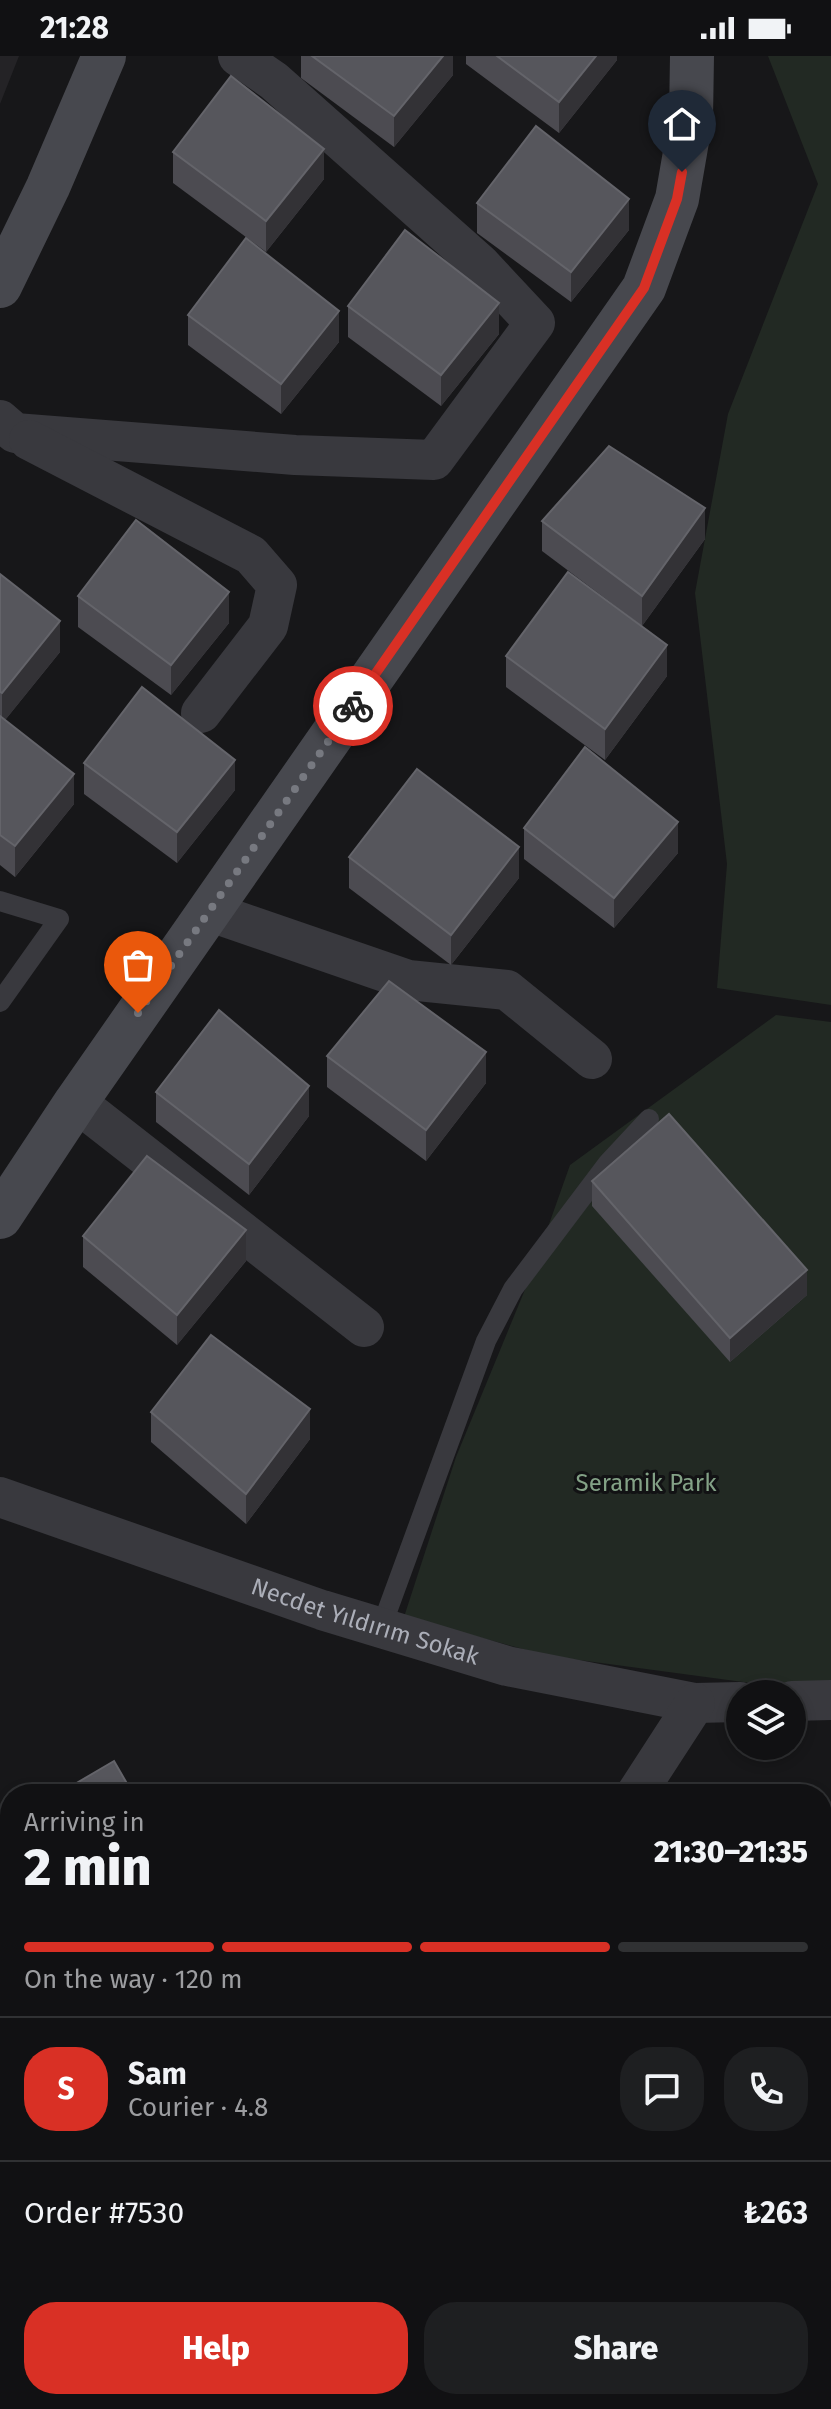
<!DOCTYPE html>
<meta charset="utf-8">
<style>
body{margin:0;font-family:"Fira Sans",sans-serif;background:#1e1f21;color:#f1f3f6;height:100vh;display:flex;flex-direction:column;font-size:30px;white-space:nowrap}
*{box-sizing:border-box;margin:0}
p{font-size:26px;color:#9c9da0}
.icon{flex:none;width:44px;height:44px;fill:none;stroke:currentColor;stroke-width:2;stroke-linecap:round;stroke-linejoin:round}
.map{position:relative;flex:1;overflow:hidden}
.side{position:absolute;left:0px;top:1728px;width:832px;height:626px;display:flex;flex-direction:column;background:#111113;border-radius:32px 32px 0 0;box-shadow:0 4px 12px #0003,0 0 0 2px #303133}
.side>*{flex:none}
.tools{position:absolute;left:726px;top:1624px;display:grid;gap:16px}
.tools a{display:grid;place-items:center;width:80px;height:80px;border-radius:50%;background:#111113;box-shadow:0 4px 12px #0003,0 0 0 2px #303133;font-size:40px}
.pin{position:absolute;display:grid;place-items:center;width:68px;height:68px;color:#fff;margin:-82px -34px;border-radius:50% 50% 50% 0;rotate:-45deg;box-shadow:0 0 8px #0007}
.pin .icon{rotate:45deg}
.courier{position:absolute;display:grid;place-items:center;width:80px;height:80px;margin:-40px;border:6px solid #d93025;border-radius:50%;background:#fff;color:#222;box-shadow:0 2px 10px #0007}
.summary em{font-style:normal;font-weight:800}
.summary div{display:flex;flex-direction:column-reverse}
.summary{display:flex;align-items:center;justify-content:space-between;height:136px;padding:0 24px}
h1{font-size:52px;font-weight:800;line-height:60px}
.bar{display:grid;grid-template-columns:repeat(4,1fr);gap:12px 8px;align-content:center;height:96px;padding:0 24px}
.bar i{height:10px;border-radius:6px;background:#303133}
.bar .selected{background:#d93025}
.bar p{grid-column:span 4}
.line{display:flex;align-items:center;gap:20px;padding:0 24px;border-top:2px solid #303133}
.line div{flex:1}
.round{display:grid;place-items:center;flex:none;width:84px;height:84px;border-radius:32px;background:#1e1f21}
.cta{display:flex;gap:16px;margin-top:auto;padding:16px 24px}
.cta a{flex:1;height:92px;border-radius:32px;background:#d93025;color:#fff;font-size:32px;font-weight:800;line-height:92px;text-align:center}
.cta a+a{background:#1e1f21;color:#f1f3f6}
.status{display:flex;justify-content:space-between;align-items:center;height:56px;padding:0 40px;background:#111113;direction:ltr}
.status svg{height:22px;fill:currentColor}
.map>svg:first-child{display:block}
</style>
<div class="status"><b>21:28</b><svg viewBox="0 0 49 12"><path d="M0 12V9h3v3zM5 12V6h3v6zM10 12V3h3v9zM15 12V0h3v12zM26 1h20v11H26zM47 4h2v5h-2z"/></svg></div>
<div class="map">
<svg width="831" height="2353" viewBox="0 0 831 2353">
<rect width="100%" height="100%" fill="#171719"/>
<polygon fill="#242326" points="0,0 19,0 0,48"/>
<g fill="#222923">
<polygon points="768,0 831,0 831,949 717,932 727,808 695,537 728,358 818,128"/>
<polygon points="776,959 831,966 831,1628 758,1628 549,1600 404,1561 456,1401 531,1219 570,1109"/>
<polygon points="0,2151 10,2157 10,2285 0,2281"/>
</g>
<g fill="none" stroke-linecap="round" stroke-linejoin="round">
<g stroke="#39393e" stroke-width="20">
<polyline points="0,845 59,863 0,946"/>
<polyline points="381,1572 486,1285 513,1233 608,1107 649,1063"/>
</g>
<g stroke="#39393e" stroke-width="40">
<polyline points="0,364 15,377 295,399 434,404 535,267 480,208 274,25 238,0"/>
<polyline points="29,384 251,499 277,529 268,570 201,657"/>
<polyline points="211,856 408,924 507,934 592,1003"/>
<polyline points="76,1046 364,1271"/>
<path id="s1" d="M0,1441L322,1554L507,1610L695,1647L740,1646"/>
<polyline points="792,1645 831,1644"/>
<polyline points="636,1738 695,1647"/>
<polyline points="822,1955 831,1962"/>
<polyline points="6,1962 10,1962"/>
<polyline points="651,2344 651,2353"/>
</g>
<g stroke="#47484e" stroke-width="44">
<polyline points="0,230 48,131 104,0"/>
<polyline points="0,1161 76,1046 644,232 677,143 691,62 692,0"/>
<polyline points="0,2346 23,2353"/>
<polyline points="829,2353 831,2353"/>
</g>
</g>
<g fill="#4c4b51">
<polygon points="301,0 453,0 453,19 394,91 301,22"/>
<polygon points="466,0 617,0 617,4 559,77 466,8"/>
<polygon points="173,96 324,123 266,196 173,127"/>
<polygon points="477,147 629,174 571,246 477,177"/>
<polygon points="348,250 499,278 441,350 348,281"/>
<polygon points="188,259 339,286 281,358 188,289"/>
<polygon points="542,465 705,483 642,570 542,495"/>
<polygon points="0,518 60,596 5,664 74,748 15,821 0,809"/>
<polygon points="78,540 229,567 171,639 78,571"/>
<polygon points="506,600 667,620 605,704 506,631"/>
<polygon points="84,707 235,734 177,807 84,738"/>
<polygon points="524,772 678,797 614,872 524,803"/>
<polygon points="349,801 519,822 451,909 349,832"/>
<polygon points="327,1000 486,1027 426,1105 327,1031"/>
<polygon points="156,1036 309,1060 249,1139 156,1066"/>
<polygon points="592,1125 807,1239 730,1306 592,1150"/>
<polygon points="83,1180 246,1205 177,1289 83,1211"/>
<polygon points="151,1356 310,1383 246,1468 151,1386"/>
<polygon points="10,1766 10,1846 0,1829 0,1771"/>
<polygon points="10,2012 10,2105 0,2096 0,2023"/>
<polygon points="461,2344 504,2344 462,2352"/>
</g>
<g fill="#333236">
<polygon points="443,0 453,0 453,19 394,91 394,60"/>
<polygon points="596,0 617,0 617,4 559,77 559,46"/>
<polygon points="324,93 324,123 266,196 266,165"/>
<polygon points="629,143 629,174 571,246 571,216"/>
<polygon points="499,247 499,278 441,350 441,319"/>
<polygon points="339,255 339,286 281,358 281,328"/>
<polygon points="705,452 705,483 642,570 642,540"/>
<polygon points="229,536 229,567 171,639 171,609"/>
<polygon points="60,565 60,596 2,668 2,637"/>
<polygon points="667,589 667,620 605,704 605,673"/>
<polygon points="235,704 235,734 177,807 177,776"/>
<polygon points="74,718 74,748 15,821 15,790"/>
<polygon points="678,766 678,797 614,872 614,842"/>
<polygon points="519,791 519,822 451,909 451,879"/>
<polygon points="486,996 486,1027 426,1105 426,1074"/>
<polygon points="309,1030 309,1060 249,1139 249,1108"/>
<polygon points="246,1174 246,1205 177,1289 177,1259"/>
<polygon points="807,1214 807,1239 730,1306 730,1282"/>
<polygon points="310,1353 310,1383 246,1468 246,1438"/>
<polygon points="831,1891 831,1921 822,1933 822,1902"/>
</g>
<g fill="#56565c" stroke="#64646a" stroke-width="2">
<polygon points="312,0 443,0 394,60"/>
<polygon points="497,0 596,0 559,46"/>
<polygon points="231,20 324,93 266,165 173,96"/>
<polygon points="536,70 629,143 571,216 477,147"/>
<polygon points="405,174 499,247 441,319 348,250"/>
<polygon points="246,182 339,255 281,328 188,259"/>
<polygon points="609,390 705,452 642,540 542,465"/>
<polygon points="136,464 229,536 171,609 78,540"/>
<polygon points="568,516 667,589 605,673 506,600"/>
<polygon points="0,518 60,565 2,637 0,636"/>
<polygon points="142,631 235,704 177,776 84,707"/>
<polygon points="0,660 74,718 15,790 0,779"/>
<polygon points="585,691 678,766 614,842 524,772"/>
<polygon points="417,713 519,791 451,879 349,801"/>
<polygon points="389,925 486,996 426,1074 327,1000"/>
<polygon points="219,954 309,1030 249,1108 156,1036"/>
<polygon points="669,1058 807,1214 730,1282 592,1125"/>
<polygon points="147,1100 246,1174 177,1259 83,1180"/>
<polygon points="211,1279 310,1353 246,1438 151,1356"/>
<polygon points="114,1705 133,1738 58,1738"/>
<polygon points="715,1729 726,1738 708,1738"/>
<polygon points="10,1766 10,1822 0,1805 0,1771"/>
<polygon points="822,1814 831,1822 831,1891 822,1902"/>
<polygon points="10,2012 10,2075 0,2066 0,2023"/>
</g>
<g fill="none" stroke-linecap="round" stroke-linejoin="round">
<polyline stroke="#777980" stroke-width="8" stroke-dasharray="0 14.4" points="138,957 353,650"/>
<polyline stroke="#d93025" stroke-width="10" points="353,650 644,232 677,143 682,116"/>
</g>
<g text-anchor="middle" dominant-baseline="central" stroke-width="6" stroke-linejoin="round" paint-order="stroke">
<g font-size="24" fill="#83a186" stroke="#121214">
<text x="646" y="1427">Seramik Park</text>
</g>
<g font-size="24" fill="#abaeb8" stroke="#121214">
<text stroke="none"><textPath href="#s1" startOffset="386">Necdet Yıldırım Sokak</textPath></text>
</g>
</g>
</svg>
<div class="tools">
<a><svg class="icon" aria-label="layers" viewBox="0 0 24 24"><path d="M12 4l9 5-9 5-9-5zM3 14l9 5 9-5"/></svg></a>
</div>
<div class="pin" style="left:138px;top:957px;background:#ea580c"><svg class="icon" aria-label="bag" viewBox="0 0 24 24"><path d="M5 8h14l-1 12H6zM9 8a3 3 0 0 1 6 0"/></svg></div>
<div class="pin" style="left:682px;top:116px;background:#1f2937"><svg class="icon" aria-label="home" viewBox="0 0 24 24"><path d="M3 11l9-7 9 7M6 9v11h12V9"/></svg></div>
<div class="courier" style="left:353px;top:650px"><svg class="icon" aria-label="bike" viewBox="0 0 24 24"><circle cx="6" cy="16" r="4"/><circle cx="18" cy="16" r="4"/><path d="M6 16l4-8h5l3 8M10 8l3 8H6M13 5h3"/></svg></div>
<section class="side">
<div class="summary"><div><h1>2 min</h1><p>Arriving in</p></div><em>21:30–21:35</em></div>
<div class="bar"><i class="selected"></i><i class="selected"></i><i class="selected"></i><i></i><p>On the way · 120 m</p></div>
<div class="line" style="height:144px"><b class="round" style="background:#d93025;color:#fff">S</b><div><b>Sam</b><p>Courier · 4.8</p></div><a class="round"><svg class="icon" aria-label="chat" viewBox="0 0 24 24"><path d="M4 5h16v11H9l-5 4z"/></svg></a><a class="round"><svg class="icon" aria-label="phone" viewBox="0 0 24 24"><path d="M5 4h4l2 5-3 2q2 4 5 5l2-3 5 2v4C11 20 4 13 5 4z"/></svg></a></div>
<div class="line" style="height:104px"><div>Order #7530</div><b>₺263</b></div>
<div class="cta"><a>Help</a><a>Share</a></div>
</section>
</div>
